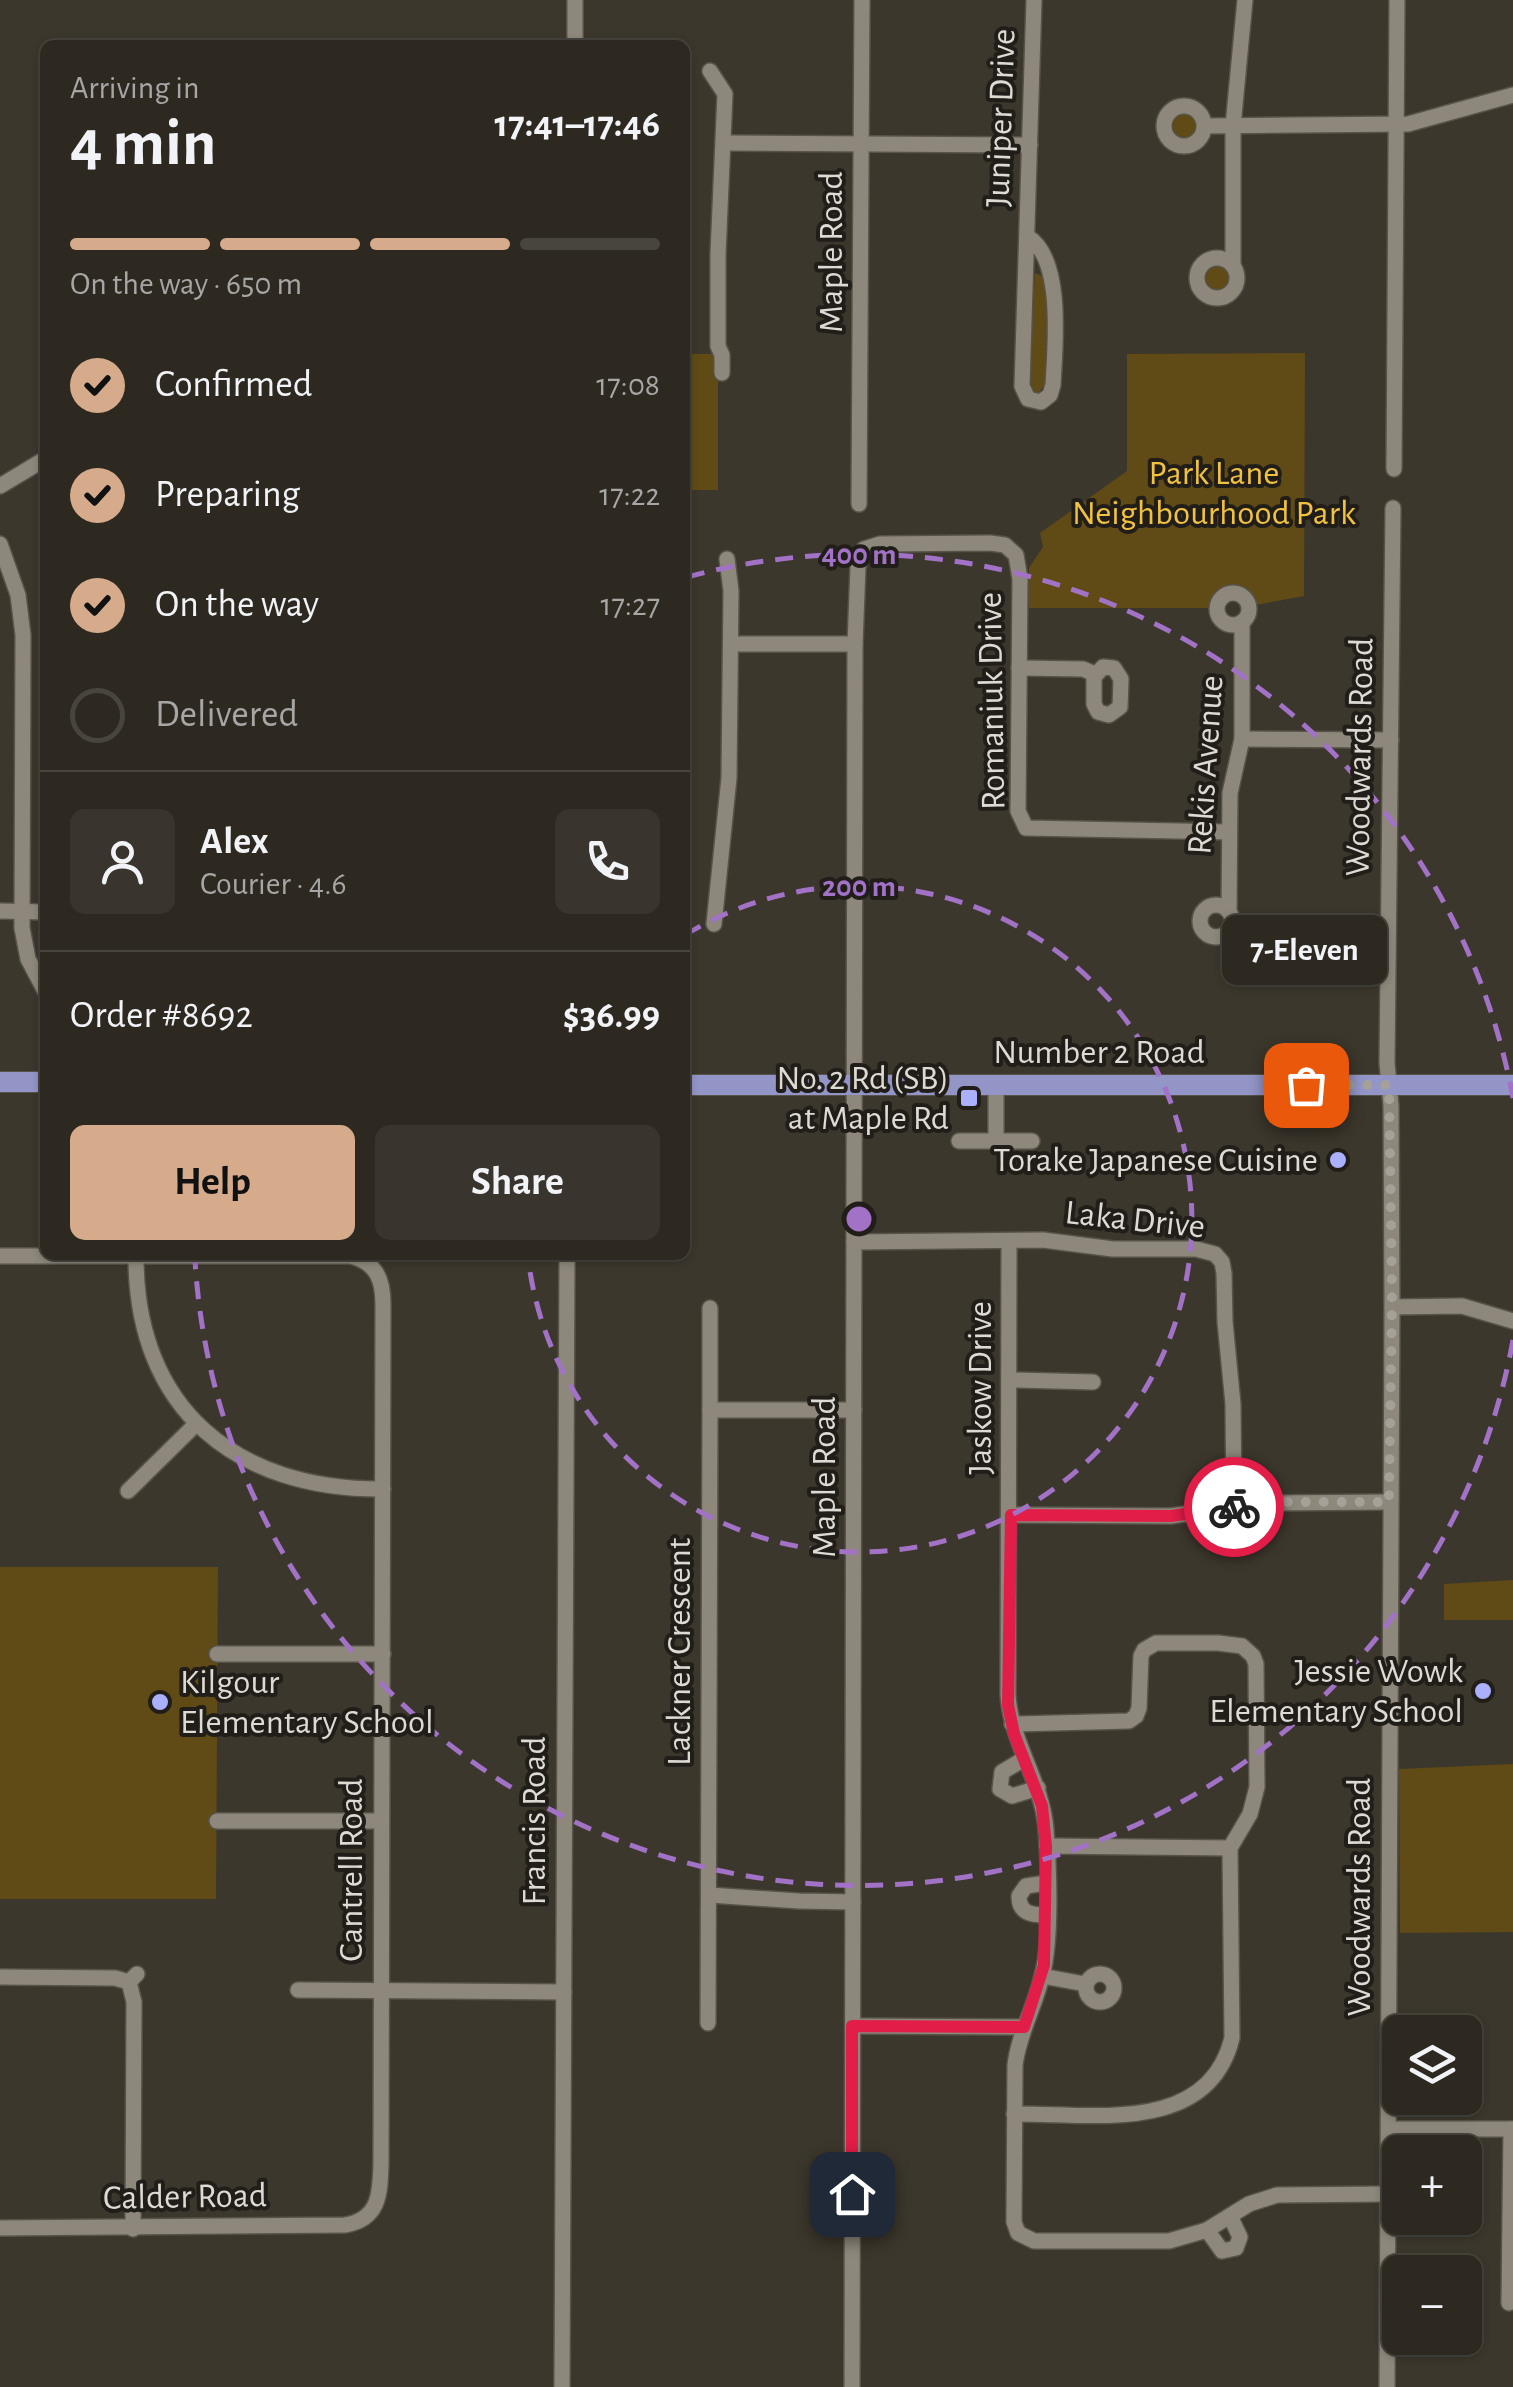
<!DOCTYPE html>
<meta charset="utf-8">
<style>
body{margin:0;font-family:"Alegreya Sans",sans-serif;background:#39352e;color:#f1f3f6;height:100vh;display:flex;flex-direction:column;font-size:38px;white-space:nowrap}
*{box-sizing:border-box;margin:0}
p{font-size:32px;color:#a7a6a5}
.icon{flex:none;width:55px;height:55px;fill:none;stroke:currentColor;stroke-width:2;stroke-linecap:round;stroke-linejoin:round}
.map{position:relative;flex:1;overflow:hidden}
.drawer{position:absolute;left:40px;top:40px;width:650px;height:1220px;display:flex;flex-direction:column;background:#2d2921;border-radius:15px;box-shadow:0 2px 8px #0004,0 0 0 2px #48453f}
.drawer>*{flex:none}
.controls{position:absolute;left:1382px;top:2015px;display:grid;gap:20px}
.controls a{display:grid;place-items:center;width:100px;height:100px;border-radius:15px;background:#2d2921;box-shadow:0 2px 8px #0004,0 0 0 2px #48453f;font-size:50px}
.pin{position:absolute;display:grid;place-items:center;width:85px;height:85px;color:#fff;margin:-42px;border-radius:20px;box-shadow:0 5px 15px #0006}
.courier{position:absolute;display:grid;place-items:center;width:100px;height:100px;margin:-50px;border:8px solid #e11d48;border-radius:50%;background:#fff;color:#222;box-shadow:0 2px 12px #0007}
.bubble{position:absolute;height:70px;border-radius:15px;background:#2d2921;box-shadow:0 2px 8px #0004,0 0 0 2px #48453f;font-size:32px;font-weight:600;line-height:70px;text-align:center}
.head em{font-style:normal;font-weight:600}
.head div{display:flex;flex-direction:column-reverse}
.head{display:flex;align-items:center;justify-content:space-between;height:170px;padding:0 30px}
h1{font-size:65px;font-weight:600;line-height:75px}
.bar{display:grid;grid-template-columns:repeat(4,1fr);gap:15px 10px;align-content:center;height:120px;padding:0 30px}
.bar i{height:12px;border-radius:8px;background:#48453f}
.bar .on{background:#d6ab8b}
.bar p{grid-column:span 4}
.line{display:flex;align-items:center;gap:25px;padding:0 30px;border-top:2px solid #48453f}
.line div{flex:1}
.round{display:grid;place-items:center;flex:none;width:105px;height:105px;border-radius:15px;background:#39352e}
ol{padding:0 30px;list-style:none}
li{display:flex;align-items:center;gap:30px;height:110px}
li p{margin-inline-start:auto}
li .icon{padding:10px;border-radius:50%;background:#d6ab8b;color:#111;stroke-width:4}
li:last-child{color:#a7a6a5}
li i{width:55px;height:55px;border:5px solid #48453f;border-radius:50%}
.button{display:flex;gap:20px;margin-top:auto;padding:20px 30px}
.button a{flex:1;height:115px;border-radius:15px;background:#d6ab8b;color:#111;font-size:40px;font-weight:600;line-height:115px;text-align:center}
.button a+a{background:#39352e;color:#f1f3f6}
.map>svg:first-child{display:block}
</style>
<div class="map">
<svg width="1513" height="2387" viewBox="0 0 1513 2387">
<rect width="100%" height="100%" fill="#3c372c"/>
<g fill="#604b16">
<circle cx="1185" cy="126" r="12"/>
<circle cx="1218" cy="278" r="12"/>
<polygon points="1035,273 1042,276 1049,300 1045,384 1038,394 1029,387"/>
<polygon points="1305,353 1304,596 1255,605 1248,591 1230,585 1215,592 1208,608 1029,608 1029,568 1043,547 1040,533 1127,471 1127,354"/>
<polygon points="685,354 715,354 718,360 718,490 685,490"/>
<polygon points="0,1567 218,1567 216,1899 0,1899"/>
<polygon points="1513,1580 1513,1620 1444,1620 1444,1584"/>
<polygon points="1513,1764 1513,1932 1400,1933 1399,1769"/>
</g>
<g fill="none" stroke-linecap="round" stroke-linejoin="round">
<g stroke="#575349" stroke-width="18">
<g id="minor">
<polyline points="575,45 575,0"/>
<polyline points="710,71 725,94 718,254 718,346 722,355 722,373"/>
<circle cx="1184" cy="126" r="20"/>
<polyline points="1205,126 1408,124 1513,95"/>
<polyline points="725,143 1030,145"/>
<path d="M1028,237C1064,259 1055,347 1053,385L1050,395L1041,402L1028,399L1022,386L1034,0"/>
<circle cx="1217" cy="278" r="20"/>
<polyline points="1233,265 1233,126 1245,0"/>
<polyline points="1394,469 1397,0"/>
<polyline points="0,486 45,459"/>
<polyline points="859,504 862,0"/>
<polyline points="0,544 18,595 23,635 22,928 28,959 45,991"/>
<circle cx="1233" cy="609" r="16"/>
<polyline points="731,644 855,644"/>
<polygon points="1103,667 1114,668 1121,679 1120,707 1109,715 1098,712 1094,704 1094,677"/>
<polyline points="1019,668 1083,669 1095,674"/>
<polyline points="1242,739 1391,740"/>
<circle cx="1216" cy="921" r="16"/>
<polyline points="0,911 45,912"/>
<polyline points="1229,911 1230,793 1242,739 1242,622"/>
<polyline points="714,924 729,778 731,591 727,559"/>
<polyline points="996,1085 996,1141"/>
<polyline points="959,1141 1032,1141"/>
<path d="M1009,1241L1008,1695C1011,1743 1042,1781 1046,1829C1049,1867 1052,1940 1042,1976C1035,2007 1019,2033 1015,2065L1014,2222L1018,2233"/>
<polyline points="854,1242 1043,1240 1113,1249 1196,1249 1215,1254 1222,1262 1224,1273 1225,1322 1233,1404 1234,1508"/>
<path d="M0,1256H350C376,1262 383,1279 383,1304L381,2164C380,2193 380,2219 345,2225L0,2228"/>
<path d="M136,1257C136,1409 236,1490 383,1489"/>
<polyline points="1392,1307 1462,1306 1513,1321"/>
<polyline points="1011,1380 1093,1382"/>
<polyline points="710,1410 710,1308"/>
<polyline points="128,1491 196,1424"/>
<polyline points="1011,1515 1171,1516 1260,1503 1389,1502"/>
<polyline points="217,1654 383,1654"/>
<path d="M1012,1724L1129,1721L1136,1716L1139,1708L1141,1656L1144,1650L1156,1643H1218L1242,1646L1253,1656L1256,1664L1257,1787L1250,1814L1230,1848L1232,2038C1208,2136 1090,2113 1014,2114"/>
<polyline points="1024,1759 1002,1772 1000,1789 1012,1796 1038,1788"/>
<polyline points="217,1821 380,1821"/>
<polyline points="1047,1846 1230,1848"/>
<path d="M1046,1883L1026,1886L1019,1896C1019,1914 1032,1915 1046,1915"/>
<polyline points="709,1895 799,1901 853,1902"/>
<circle cx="1100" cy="1988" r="14"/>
<polyline points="1042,1976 1085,1984"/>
<polyline points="0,1977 115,1978 129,1982 137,1974"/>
<polyline points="129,1982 134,2002 133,2229"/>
<polyline points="298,1990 564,1992"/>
<polyline points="708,2023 710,1410 854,1410"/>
<polyline points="853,2026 1023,2027"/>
<polyline points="1389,2129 1513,2129"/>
<polyline points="1207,2230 1222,2251 1236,2248 1240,2237 1230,2216"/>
<polyline points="1018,2233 1034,2241 1169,2241 1207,2230 1249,2204 1277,2195 1389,2194"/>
<polyline points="1509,2303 1511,2129"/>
<polyline points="562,2387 567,1255"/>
<polyline points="852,2387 855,644 858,567 864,549 880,544 990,543 1005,545 1016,555 1020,579 1018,811 1026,828 1229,832"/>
<polyline points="1387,2387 1392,1307 1391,1106 1387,1063 1393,508"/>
</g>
</g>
<g stroke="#575349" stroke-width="22">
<g id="major">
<polyline points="0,1082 45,1082"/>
<polyline points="685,1085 1513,1085"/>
</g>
</g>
<use href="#minor" stroke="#8d887b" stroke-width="15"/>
<use href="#major" stroke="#9395c7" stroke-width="20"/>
</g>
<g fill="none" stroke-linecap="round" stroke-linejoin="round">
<polyline stroke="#a5a199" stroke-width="10" stroke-dasharray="0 18" points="1234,1507 1281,1502 1389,1502 1392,1294 1389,1085 1306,1085"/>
<polyline stroke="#e11d48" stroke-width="12" points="852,2194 852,2026 1024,2027 1044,1965 1046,1846 1042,1806 1014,1734 1008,1705 1011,1515 1171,1516 1234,1507"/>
</g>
<g fill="none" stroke="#a272c7" stroke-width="5" stroke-dasharray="18 12">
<path d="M685 935A333 333 0 1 1 528 1257"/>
<path d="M1513 1340A665 665 0 0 1 195 1260M687 577A665 665 0 0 1 1513 1098"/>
</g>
<g fill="#aab0fb" stroke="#211e19" stroke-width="4">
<rect x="959" y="1088" width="20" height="20" rx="5"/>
<circle cx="1338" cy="1160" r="10"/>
<circle cx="1483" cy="1691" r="10"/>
<circle cx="160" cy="1702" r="10"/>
</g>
<g text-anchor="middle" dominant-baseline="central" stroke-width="8" stroke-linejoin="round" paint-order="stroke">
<g font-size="35" fill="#dddad3" stroke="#211e19">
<text transform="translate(1001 118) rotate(-88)">Juniper Drive</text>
<text transform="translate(831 252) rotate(-90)">Maple Road</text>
<text transform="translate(992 701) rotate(-91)">Romaniuk Drive</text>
<text transform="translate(1360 757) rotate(-89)">Woodwards Road</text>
<text transform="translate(1206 765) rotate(-86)">Rekis Avenue</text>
<text x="1099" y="1052">Number 2 Road</text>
<text transform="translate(1135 1220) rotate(6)">Laka Drive</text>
<text transform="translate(980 1388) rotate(-90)">Jaskow Drive</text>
<text transform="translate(824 1477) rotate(-90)">Maple Road</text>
<text transform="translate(679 1652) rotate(-90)">Lackner Crescent</text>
<text transform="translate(534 1821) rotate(-90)">Francis Road</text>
<text transform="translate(351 1870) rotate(-90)">Cantrell Road</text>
<text transform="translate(1359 1897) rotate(-90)">Woodwards Road</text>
<text transform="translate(185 2197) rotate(-1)">Calder Road</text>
</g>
<g font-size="35" fill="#f1c140" stroke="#211e19">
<text x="1214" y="473">Park Lane<tspan x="1214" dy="40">Neighbourhood Park</tspan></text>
</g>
<g font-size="35" fill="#dddad3" stroke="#211e19" text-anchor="end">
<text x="949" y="1078">No. 2 Rd (SB)<tspan x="949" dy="40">at Maple Rd</tspan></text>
<text x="1318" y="1160">Torake Japanese Cuisine</text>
<text x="1463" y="1671">Jessie Wowk<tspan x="1463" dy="40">Elementary School</tspan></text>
<text x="180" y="1682" text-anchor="start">Kilgour<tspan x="180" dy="40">Elementary School</tspan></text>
</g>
</g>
<circle cx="859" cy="1219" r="15" fill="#a272c7" stroke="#211e19" stroke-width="5"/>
<g font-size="30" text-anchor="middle" font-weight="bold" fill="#a272c7" stroke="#211e19" stroke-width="8" stroke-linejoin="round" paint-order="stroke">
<text x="859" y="564">400 m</text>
<text x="859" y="896">200 m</text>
</g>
</svg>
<div class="controls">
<a><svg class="icon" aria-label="layers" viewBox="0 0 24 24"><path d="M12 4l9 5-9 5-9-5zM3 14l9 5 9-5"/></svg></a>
<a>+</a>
<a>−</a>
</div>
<div class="pin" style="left:1306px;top:1085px;background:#ea580c"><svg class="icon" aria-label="bag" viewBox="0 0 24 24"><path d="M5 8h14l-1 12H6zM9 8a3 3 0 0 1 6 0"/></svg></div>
<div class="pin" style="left:852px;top:2194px;background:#1f2937"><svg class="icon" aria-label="home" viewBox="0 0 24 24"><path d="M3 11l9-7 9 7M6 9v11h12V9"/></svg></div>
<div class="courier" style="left:1234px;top:1507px"><svg class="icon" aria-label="bike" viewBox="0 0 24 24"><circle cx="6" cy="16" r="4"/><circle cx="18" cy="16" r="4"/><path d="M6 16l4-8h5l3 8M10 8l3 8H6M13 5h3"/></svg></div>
<div class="bubble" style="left:1222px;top:915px;width:165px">7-Eleven</div>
<section class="drawer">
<div class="head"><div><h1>4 min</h1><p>Arriving in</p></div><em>17:41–17:46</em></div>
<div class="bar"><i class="on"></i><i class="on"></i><i class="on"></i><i></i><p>On the way · 650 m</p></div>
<ol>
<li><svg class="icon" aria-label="check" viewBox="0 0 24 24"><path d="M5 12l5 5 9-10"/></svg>Confirmed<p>17:08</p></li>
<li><svg class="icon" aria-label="check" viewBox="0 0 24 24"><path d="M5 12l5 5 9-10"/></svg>Preparing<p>17:22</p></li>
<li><svg class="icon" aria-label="check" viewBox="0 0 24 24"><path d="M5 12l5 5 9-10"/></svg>On the way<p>17:27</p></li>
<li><i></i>Delivered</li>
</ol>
<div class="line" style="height:180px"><a class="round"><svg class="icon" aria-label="person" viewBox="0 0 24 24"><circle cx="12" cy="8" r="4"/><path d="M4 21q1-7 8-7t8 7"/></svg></a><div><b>Alex</b><p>Courier · 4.6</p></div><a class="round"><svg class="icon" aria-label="phone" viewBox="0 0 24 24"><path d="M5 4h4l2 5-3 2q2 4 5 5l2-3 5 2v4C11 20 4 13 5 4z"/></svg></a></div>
<div class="line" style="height:130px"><div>Order #8692</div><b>$36.99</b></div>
<div class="button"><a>Help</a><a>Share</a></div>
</section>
</div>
